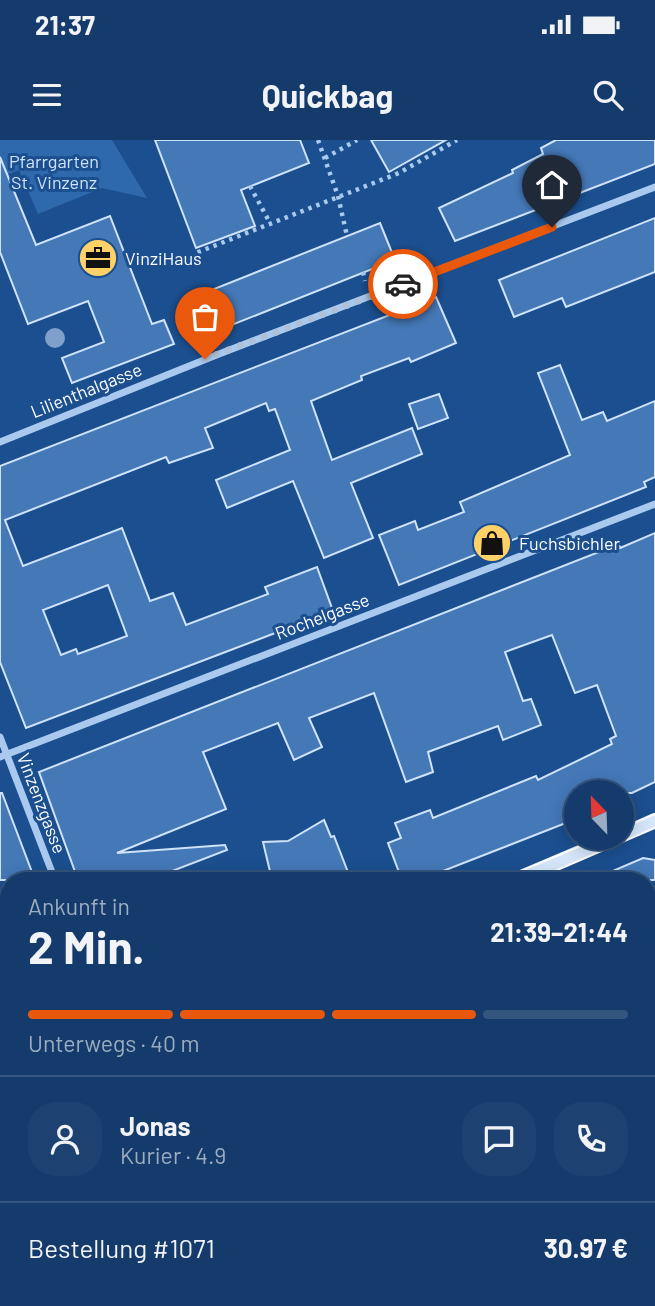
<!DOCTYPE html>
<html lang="de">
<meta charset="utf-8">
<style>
body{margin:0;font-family:Barlow,sans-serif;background:#1d4271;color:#f1f3f6;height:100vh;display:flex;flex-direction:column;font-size:26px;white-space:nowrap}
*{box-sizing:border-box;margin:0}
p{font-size:23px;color:#9dadc1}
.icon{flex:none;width:38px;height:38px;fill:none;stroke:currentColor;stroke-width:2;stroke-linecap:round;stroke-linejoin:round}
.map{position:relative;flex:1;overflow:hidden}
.drawer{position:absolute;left:0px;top:732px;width:656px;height:436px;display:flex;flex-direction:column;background:#143b6b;border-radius:28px 28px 0 0;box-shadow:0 4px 18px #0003,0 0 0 2px #33557e}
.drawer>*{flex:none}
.needle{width:46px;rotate:337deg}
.controls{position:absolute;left:564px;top:640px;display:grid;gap:14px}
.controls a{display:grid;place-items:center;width:70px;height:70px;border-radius:50%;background:#143b6b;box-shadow:0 4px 18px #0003,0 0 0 2px #33557e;font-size:35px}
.pin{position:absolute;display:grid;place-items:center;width:60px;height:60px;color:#fff;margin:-72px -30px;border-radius:50% 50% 50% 0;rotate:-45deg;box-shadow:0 0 7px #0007}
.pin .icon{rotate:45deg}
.courier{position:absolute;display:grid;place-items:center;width:70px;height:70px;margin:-35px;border:5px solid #ea580c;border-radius:50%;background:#fff;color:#222;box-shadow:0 2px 9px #0007}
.summary em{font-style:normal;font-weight:700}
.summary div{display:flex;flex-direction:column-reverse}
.summary{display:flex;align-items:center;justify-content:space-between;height:119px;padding:0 28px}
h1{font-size:46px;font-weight:700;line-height:52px}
.bar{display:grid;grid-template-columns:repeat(4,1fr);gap:10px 7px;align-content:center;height:84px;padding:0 28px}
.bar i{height:9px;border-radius:5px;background:#33557e}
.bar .current{background:#ea580c}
.bar p{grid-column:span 4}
.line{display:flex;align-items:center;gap:18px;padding:0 28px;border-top:2px solid #33557e}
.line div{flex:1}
.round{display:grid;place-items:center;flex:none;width:74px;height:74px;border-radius:28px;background:#1d4271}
.status{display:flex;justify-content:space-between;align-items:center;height:49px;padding:0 35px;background:#143b6b;direction:ltr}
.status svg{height:19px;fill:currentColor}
header{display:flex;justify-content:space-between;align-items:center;height:91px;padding:0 28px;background:#143b6b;font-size:32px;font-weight:700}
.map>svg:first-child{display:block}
</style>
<div class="status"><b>21:37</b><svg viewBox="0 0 49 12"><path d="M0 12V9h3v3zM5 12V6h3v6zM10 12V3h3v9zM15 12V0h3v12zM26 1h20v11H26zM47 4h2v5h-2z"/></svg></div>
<header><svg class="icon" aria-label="menu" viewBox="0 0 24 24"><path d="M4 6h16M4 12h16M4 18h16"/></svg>Quickbag<svg class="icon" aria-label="search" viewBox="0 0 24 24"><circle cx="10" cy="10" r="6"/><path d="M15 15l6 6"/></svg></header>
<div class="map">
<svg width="655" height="1166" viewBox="0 0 655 1166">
<rect width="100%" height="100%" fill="#1b4f8f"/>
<g fill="#2e69ad">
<polygon points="0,0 112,0 147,58 102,48 38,74 19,30 0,38"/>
<polygon points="35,1159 128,1159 131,1166 153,1159 180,1159 183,1166 37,1166"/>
</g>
<g fill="#4478b7" stroke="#cfe3fa" stroke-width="2" fill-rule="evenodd">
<polygon points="155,0 300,0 309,23 241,50 255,86 196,108"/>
<polygon points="371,0 446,0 389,32"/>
<polygon points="556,0 655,0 655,24 455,101 439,68 513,33 512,30 543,14 541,8"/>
<polygon points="0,17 36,105 110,76 152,184 164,180 174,204 72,243 62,218 104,202 88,161 28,184 0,112"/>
<polygon points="655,78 655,132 566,167 562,158 514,177 499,140"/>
<polygon points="380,83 395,120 224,188 209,151"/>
<path d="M436,157L456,203L411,222L409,218L361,236L362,240L311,261L332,320L412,288L422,314L351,343L373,398L324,418L293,341L227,368L216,340L290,310L275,269L269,271L266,263L205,288L213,308L169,323L166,317L5,380L23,426L122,388L150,461L173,453L186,485L268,454L265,447L317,427L333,471L26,588L0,522V326ZM108,445L127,496L78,514L76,509L61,515L43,470Z"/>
<polygon points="560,225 582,280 603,272 607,281 655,261 655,337 644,342 646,347 399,445 379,395 415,381 418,390 464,372 460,362 570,315 538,233"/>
<polygon points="439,254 448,278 418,289 409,264"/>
<polygon points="655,393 655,642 632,653 576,653 576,679 420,740 402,740 388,703 401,698 395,683 430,670 433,678 536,636 538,640 612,604 610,599 616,596 597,545 575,553 552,495 505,512 523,561 531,559 541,585 503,600 498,586 428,612 433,632 406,642 374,553 309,578 322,607 294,620 278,583 203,612 226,669 117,713 225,705 227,710 172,731 176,740 78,740 39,632 619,404 620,408"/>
<polygon points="0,653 2,653 35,740 0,740"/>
<polygon points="324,680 331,697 334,696 351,740 272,740 263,702 288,701"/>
<polygon points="643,718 655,720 655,740 592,740"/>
</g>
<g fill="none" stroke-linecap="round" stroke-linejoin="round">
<g stroke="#a9c9ee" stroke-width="4.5" stroke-dasharray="3.5 5" stroke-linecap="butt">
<polyline points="318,0 338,56 347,96"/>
<polyline points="325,18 357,0"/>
<polyline points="250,46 270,83"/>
<polyline points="188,126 196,113 399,33 457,0"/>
<polyline points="363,132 365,141"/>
<polyline points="648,962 655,958"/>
</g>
<g stroke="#a9c9ee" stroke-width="5">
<polyline points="0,1105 9,1130"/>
<polyline points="19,1158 22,1166"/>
</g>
<g stroke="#a9c9ee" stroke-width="7">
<polyline points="0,302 219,214 655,47"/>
<polyline points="0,597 55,740"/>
<polyline points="0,617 655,364"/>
<polyline points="209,1158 212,1166"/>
</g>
<g stroke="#d6e6fa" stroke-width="14">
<polyline points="621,695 655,680"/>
<polyline points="514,740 613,698"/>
<polyline points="0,936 9,933"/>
</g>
<g stroke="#fff" stroke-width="2">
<polyline points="621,689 655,674"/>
<polyline points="499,740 600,698"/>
<polyline points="534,740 655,688"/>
<polyline points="0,931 9,927"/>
<polyline points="0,943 9,940"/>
</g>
</g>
<circle fill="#7ea0ca" cx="55" cy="198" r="10"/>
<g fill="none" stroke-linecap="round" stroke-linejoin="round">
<polyline stroke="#afc1d8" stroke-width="7" stroke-dasharray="0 12.6" points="205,219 403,144"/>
<polyline stroke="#ea580c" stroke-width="9" points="403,144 552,87"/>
</g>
<defs>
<g id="office-disc" transform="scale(2.0125)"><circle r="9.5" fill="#ffd166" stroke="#1b4f8f"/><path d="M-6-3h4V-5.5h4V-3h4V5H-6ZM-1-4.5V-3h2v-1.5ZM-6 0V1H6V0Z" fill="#111"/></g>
<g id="shop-disc" transform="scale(2.0125)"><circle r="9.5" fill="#ffd166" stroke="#1b4f8f"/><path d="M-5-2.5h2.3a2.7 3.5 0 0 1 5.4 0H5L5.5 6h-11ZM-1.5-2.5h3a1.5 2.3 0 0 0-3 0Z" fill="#111"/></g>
</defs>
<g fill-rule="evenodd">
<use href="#office-disc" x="98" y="118"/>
<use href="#shop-disc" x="492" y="403"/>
</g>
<g text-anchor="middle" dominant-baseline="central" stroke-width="6" stroke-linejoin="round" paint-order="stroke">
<g font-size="18" fill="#cfe3fa" stroke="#1b4f8f">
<text x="54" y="21">Pfarrgarten<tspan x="54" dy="21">St. Vinzenz</tspan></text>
</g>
<g font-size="18" fill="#fff" stroke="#1b4f8f" text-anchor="start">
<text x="125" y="118">VinziHaus</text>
<text x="519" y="403">Fuchsbichler</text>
</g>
<g font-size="18" fill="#fff" stroke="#1b4f8f">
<text transform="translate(86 250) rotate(-22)">Lilienthalgasse</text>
<text transform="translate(322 476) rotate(-21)">Rochelgasse</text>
<text transform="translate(42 663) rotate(69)">Vinzenzgasse</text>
</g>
</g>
</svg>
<div class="controls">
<a><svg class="needle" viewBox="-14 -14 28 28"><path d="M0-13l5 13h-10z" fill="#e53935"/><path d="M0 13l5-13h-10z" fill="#9dadc1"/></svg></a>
</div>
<div class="pin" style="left:205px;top:219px;background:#ea580c"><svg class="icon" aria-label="bag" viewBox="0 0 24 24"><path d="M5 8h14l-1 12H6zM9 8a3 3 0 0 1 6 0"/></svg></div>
<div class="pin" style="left:552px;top:87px;background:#1f2937"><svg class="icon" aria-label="home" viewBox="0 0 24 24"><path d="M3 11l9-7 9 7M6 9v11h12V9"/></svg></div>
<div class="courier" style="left:403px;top:144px"><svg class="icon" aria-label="car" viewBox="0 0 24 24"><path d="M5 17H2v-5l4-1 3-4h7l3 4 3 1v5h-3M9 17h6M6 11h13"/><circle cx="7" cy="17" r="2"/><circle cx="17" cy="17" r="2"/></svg></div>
<section class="drawer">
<div class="summary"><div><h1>2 Min.</h1><p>Ankunft in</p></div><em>21:39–21:44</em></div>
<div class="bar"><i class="current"></i><i class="current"></i><i class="current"></i><i></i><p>Unterwegs · 40 m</p></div>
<div class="line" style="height:126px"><a class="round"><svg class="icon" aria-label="person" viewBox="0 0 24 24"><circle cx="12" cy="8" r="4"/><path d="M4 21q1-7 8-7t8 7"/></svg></a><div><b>Jonas</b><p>Kurier · 4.9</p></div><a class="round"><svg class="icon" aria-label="chat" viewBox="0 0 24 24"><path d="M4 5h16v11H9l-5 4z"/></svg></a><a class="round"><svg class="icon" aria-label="phone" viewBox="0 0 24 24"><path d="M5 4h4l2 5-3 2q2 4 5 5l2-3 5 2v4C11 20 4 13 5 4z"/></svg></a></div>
<div class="line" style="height:91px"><div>Bestellung #1071</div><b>30.97 €</b></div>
</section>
</div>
